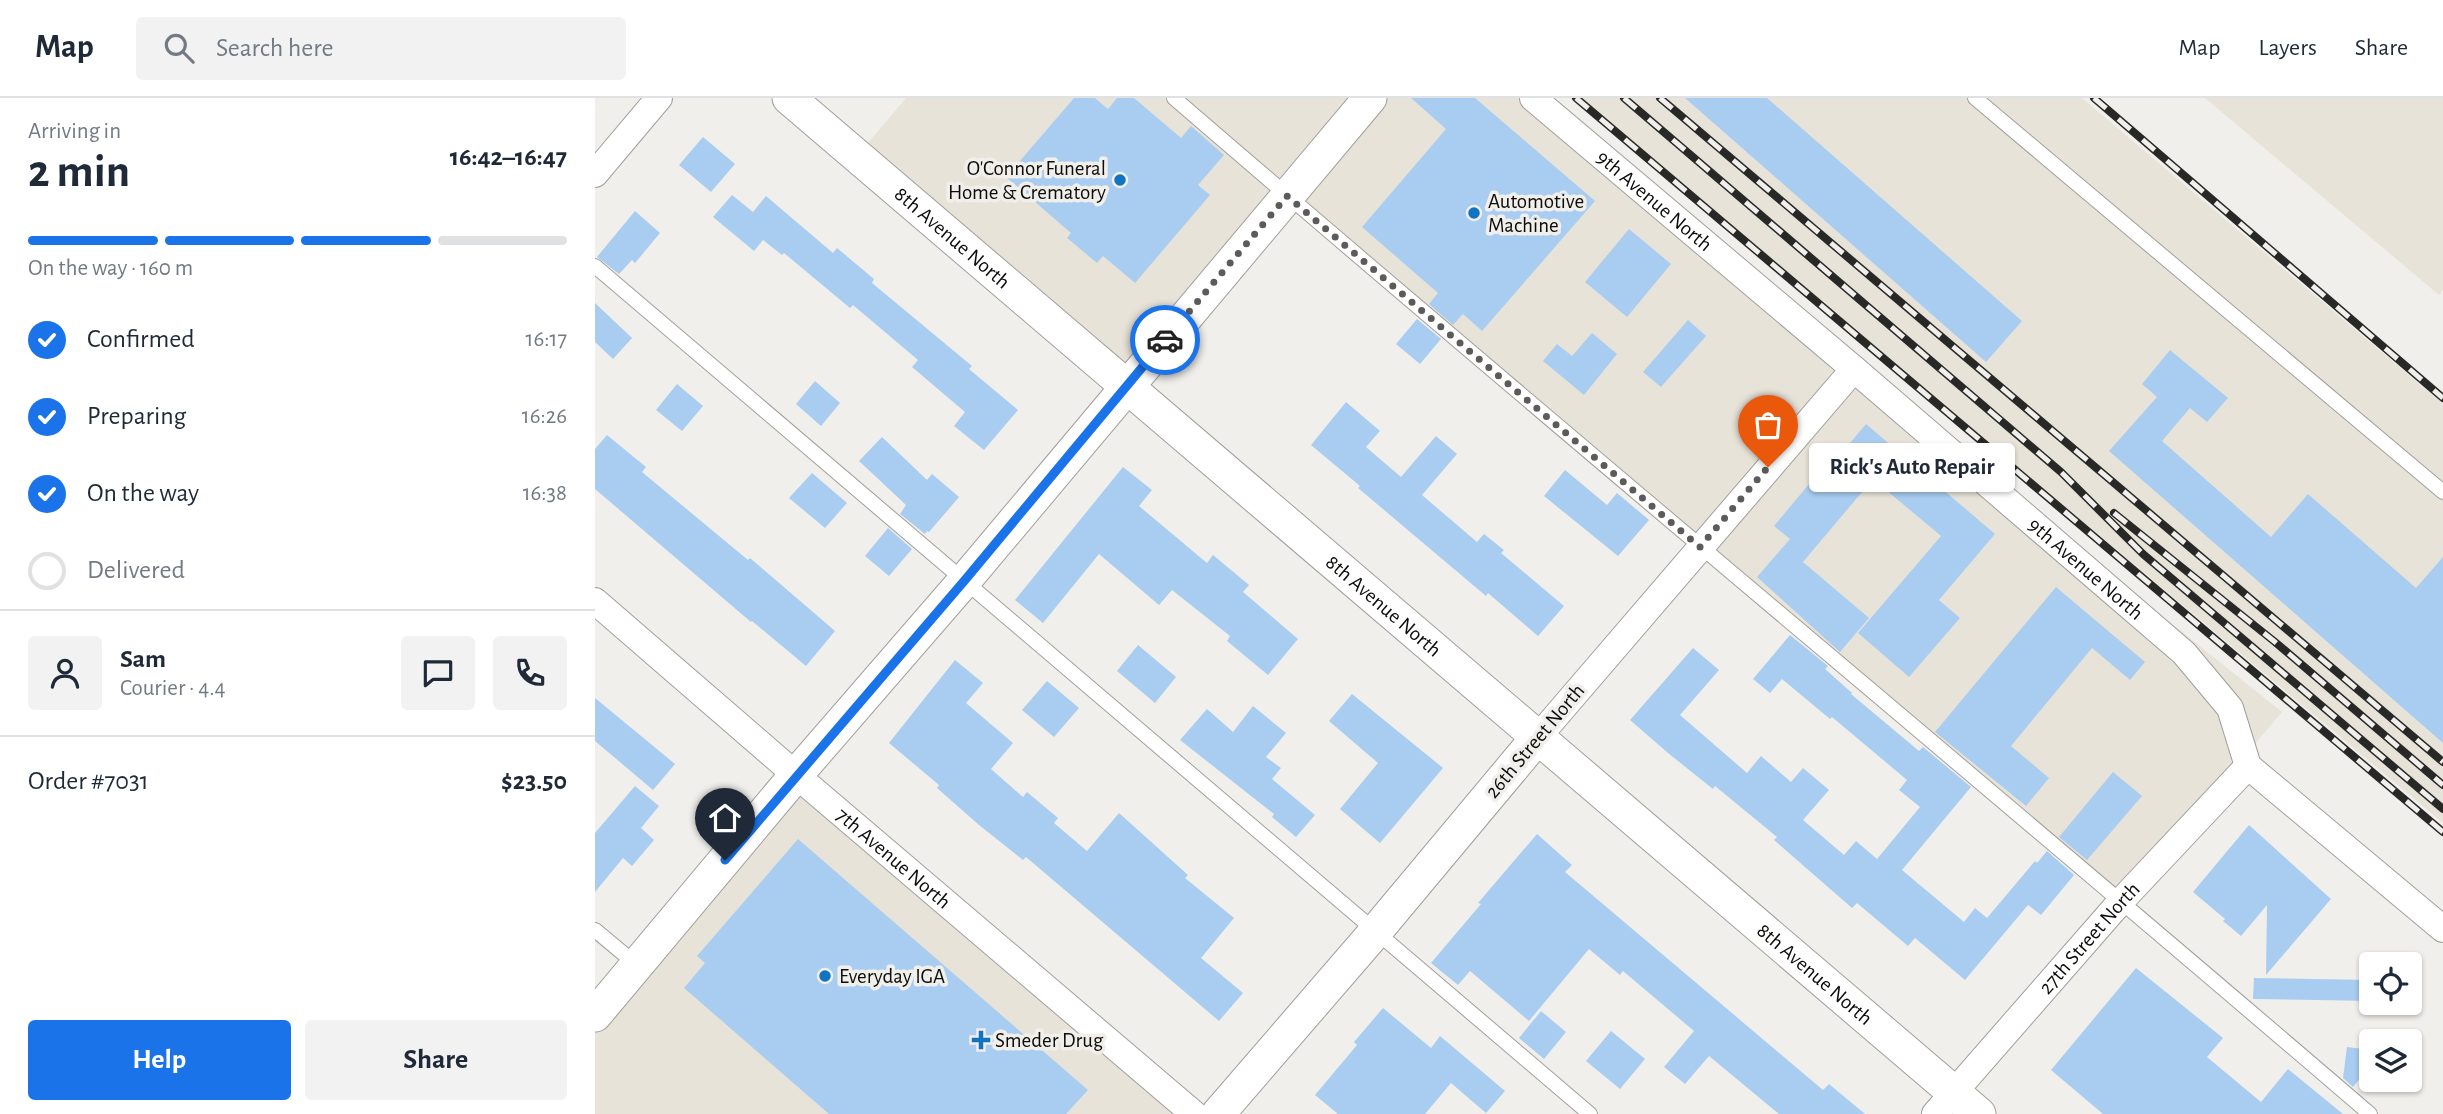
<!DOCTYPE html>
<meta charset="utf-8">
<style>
body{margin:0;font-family:"Alegreya Sans",sans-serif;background:#f2f2f3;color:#1f2937;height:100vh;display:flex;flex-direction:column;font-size:26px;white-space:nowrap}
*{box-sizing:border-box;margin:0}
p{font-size:23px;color:#747a83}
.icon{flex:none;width:38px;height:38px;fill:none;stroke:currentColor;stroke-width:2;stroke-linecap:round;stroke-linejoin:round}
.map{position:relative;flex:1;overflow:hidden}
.details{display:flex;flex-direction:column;background:#fff;width:595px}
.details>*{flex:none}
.buttons{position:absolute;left:1764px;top:854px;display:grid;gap:14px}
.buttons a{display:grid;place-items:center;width:63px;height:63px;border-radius:7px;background:#fff;box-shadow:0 2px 5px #0004;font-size:35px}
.pin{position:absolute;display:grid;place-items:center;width:60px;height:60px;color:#fff;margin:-72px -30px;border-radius:50% 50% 50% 0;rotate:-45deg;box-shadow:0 0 7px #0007}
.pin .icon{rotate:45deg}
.courier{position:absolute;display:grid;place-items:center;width:70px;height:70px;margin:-35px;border:5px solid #1a73e8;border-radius:50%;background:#fff;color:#222;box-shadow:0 2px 9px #0007}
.bubble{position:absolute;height:49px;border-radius:7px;background:#fff;box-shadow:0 2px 5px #0004;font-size:23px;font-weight:700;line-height:49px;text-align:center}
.summary em{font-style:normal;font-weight:700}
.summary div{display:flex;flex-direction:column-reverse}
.summary{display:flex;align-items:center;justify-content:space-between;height:119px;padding:0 28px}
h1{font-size:46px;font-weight:700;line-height:52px}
.bar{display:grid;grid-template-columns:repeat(4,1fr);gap:10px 7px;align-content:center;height:84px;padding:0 28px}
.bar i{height:9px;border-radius:5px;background:#e0e1e3}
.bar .selected{background:#1a73e8}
.bar p{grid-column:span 4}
.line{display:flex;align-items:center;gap:18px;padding:0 28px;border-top:2px solid #e0e1e3}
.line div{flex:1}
.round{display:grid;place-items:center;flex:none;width:74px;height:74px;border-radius:7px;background:#f2f2f3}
ol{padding:0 28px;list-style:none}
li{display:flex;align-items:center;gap:21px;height:77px}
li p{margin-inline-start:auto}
li .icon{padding:7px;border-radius:50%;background:#1a73e8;color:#fff;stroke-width:4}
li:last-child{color:#747a83}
li i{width:38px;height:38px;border:4px solid #e0e1e3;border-radius:50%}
.action{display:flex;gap:14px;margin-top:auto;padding:14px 28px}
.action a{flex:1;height:80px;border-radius:7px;background:#1a73e8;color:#fff;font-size:28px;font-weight:700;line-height:80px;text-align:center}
.action a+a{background:#f2f2f3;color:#1f2937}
header{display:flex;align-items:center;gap:42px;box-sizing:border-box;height:98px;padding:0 35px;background:#fff;border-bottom:2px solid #e0e1e3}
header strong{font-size:33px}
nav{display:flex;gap:38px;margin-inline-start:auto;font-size:24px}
.search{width:490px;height:63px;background:#f2f2f3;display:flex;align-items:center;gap:18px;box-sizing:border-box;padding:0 24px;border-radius:7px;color:#747a83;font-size:26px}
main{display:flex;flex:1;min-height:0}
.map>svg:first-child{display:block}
</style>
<header>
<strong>Map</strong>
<div class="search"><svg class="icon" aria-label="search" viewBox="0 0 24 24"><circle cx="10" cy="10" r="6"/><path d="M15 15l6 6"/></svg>Search here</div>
<nav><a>Map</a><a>Layers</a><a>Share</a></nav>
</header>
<main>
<section class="details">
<div class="summary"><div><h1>2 min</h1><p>Arriving in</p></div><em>16:42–16:47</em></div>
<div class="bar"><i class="selected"></i><i class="selected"></i><i class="selected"></i><i></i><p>On the way · 160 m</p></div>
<ol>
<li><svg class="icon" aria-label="check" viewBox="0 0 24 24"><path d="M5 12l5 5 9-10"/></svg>Confirmed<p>16:17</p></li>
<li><svg class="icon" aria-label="check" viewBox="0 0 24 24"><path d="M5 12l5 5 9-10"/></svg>Preparing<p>16:26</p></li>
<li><svg class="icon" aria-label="check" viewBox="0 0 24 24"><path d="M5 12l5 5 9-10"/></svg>On the way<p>16:38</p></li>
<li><i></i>Delivered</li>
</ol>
<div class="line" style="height:126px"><a class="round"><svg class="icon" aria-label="person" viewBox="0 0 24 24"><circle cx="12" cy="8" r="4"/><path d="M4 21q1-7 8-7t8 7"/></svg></a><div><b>Sam</b><p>Courier · 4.4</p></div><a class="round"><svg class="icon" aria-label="chat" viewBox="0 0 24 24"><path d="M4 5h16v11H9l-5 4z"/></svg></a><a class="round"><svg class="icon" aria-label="phone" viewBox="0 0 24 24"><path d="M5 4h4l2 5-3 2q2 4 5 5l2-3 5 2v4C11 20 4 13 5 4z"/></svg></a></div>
<div class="line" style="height:91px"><div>Order #7031</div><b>$23.50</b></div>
<div class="action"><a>Help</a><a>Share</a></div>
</section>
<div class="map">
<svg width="1848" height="1016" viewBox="0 0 1848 1016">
<rect width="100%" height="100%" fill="#f1efeb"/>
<g fill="#e8e3d8">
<polygon points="311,0 938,0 1259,271 1687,614 1527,802 693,98 530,289 262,58"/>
<polygon points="982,0 1487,0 1848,306 1848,725"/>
<polygon points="1610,0 1848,0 1848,192 1844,197"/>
<polygon points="201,677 600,1016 0,1016 0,915"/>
</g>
<g fill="#a9cdf1">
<polygon points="479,0 500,0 513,11 522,0 539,0 586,40 596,28 629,57 603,87 615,97 540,185 508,158 502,165 472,140 476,135 411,79"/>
<polygon points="816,0 880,0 1000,103 887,233 868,216 858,227 834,206 843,195 767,129 851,31"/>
<polygon points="1090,0 1172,0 1427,223 1391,264"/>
<polygon points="108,39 140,66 116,94 84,67"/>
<polygon points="137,97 158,114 171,98 238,155 242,150 279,181 277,185 377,268 374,271 423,312 389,352 359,328 370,314 317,269 323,262 258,207 255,210 189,155 187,157 168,142 159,153 118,119"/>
<polygon points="40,113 65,135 40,165 37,162 24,176 2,159"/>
<polygon points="1034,131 1076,166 1032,219 990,184"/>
<polygon points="0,205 37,240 18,261 0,244"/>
<polygon points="822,221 846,241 825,266 801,246"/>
<polygon points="1093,222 1111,238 1066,289 1048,274"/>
<polygon points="997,235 1022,256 989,297 948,263 962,246 977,258"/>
<polygon points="1575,252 1633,300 1612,324 1595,310 1567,343 1676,439 1713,396 1821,490 1848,459 1848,645 1514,353 1562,299 1547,286"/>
<polygon points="220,283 245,305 226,328 201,306"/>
<polygon points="82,286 108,308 87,333 61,312"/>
<polygon points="751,304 785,333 771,349 806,379 841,338 862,356 827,397 882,444 889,436 909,452 906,455 969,508 943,538 893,495 891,498 763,390 765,388 716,347"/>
<polygon points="1271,326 1400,436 1344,502 1365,520 1314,579 1263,535 1346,438 1278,381 1208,464 1274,520 1245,554 1162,479 1195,441 1179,428 1230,367 1234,370"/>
<polygon points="12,337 51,369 47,374 153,462 155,460 240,533 211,568 157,523 156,524 0,391 0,351"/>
<polygon points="287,339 332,382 337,376 364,399 334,434 332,433 330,436 305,416 311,407 264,363"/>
<polygon points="528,369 557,392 544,408 612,465 618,457 654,487 648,494 703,541 673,577 632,543 635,538 577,492 564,507 504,456 448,525 420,502"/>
<polygon points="970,372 1012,407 1022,395 1054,422 1023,458 949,398"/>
<polygon points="217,375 252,405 230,430 194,400"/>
<polygon points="293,430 317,451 294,478 270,458"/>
<polygon points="1461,489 1550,564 1535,582 1497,550 1416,648 1454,680 1431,708 1340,634"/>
<polygon points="1195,537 1233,568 1230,571 1257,595 1256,596 1324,653 1328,649 1376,689 1307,772 1369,824 1380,810 1392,820 1440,763 1442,765 1452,753 1479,777 1446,817 1433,807 1370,882 1320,840 1313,848 1262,805 1257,810 1179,742 1182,739 1120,688 1118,691 1073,655 1035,622 1098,550 1124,572 1085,617 1152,675 1166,658 1196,684 1208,670 1234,692 1208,722 1249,757 1261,743 1282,761 1325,709 1304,692 1312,682 1237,619 1235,621 1187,581 1175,595 1158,581"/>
<polygon points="543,547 581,579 560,605 522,573"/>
<polygon points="360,562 388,585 371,605 418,645 396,671 428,699 432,694 463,720 459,725 492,753 524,715 593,777 590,780 639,820 606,860 648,895 624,923 431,759 428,762 384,727 342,690 344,687 294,645"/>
<polygon points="452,583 484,610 459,639 427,612"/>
<polygon points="757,596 848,670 785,745 745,711 783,665 734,623"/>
<polygon points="0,600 80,666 58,692 0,643"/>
<polygon points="658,608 691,635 671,659 686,670 677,681 720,717 701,739 677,719 679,716 585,642 612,611 638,634"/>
<polygon points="1518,674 1547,698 1492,762 1464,739"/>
<polygon points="40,688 64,708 46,730 59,742 37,768 28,760 0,794 0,735"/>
<polygon points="1654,727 1736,801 1671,877 1672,807 1646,838 1628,823 1630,821 1598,794"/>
<polygon points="942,736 977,767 970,774 1228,992 1234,986 1270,1016 1184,1016 1114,958 1090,986 1069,969 1099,933 1028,873 1025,877 994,851 934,923 875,873 863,887 836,865 886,806 883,805"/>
<polygon points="203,741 493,992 471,1016 234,1016 89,890 110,865 102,858"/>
<polygon points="1541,870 1628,940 1612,959 1666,1004 1693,971 1748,1016 1508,1016 1456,972"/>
<polygon points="1659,880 1776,882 1776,903 1658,901"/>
<polygon points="788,910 836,950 845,938 910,993 891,1015 856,985 830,1016 743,1016 720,997 762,947 759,944"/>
<polygon points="946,913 971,934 949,961 924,940"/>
<polygon points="1016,933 1050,961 1025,991 991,963"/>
<polygon points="1752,949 1776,952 1776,967 1758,989 1748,980"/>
</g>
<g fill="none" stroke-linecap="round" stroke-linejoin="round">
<g stroke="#a19f9b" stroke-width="16">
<g id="service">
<path d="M579,0C975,342 1378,675 1775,1016"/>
<polyline points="1380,0 1848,394"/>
<polyline points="0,168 995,1016"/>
<polyline points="0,832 42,867"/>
</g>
</g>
<g stroke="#a19f9b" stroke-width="28">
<g id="minor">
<path id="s1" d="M938,0L1259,271L1589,555L1635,610L1653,668L1848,831"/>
<polyline points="0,76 64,0"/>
<path id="s2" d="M0,503L201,677L599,1016"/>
<polyline points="943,639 1259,271"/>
<path id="s3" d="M1340,1016L1527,802L1653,668"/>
</g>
</g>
<g stroke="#a19f9b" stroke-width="35">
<g id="tertiary">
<path id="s4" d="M194,0L1384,1016"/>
<polyline points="0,917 201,677 370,482 775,0"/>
<polyline points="623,1016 781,833 943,639"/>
</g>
</g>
<use href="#service" stroke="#fff" stroke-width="14"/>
<use href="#minor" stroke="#fff" stroke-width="26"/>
<use href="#tertiary" stroke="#fff" stroke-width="33"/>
<g stroke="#282826" stroke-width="8">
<g id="rail">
<polyline points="981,0 1848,734"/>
<polyline points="1029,0 1466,374 1548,456 1848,711"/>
<polyline points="1065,0 1848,664"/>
<polyline points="1499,0 1848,300"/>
<polyline points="1519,415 1680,544 1848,687"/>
</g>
</g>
<use href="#rail" stroke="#f1efeb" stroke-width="5" stroke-dasharray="16" stroke-linecap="butt"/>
</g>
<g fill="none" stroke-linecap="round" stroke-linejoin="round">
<polyline stroke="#5c5b59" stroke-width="7" stroke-dasharray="0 12.6" points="570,242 692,98 1105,449 1173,369"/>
<polyline stroke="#1a73e8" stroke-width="9" points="130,762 370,482 570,242"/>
</g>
<g fill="#1274c0" stroke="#f1efeb" stroke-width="2.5">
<circle cx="525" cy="82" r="7"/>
<circle cx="879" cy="115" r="7"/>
<circle cx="230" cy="878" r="7"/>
<path d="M382.5 931.5h7v7h7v7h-7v7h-7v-7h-7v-7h7z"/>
</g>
<g text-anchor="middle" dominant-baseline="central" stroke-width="7" stroke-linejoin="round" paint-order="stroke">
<g font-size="21" fill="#0c0c0a" stroke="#f1efeb" text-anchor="start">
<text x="511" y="70" text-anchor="end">O'Connor Funeral<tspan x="511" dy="24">Home &amp; Crematory</tspan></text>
<text x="893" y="103">Automotive<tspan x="893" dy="24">Machine</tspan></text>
<text x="244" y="878">Everyday IGA</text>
<text x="400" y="942">Smeder Drug</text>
</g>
<g font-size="21" fill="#0c0c0a" stroke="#f1efeb">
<text stroke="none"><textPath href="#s1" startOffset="159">9th Avenue North</textPath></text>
<text stroke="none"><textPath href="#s4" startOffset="215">8th Avenue North</textPath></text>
<text stroke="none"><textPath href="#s1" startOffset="726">9th Avenue North</textPath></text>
<text stroke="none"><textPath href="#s4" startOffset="782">8th Avenue North</textPath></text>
<text transform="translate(940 643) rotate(-50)">26th Street North</text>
<text stroke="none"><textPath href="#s2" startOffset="394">7th Avenue North</textPath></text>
<text stroke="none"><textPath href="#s3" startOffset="234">27th Street North</textPath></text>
<text stroke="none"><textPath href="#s4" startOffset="1349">8th Avenue North</textPath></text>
</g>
</g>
</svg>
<div class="buttons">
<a><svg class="icon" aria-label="locate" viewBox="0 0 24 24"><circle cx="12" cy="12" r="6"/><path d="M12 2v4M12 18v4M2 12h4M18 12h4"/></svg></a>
<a><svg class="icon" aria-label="layers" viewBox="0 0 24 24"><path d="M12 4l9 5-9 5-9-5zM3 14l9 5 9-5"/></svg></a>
</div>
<div class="pin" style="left:1173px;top:369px;background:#ea580c"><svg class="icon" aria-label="bag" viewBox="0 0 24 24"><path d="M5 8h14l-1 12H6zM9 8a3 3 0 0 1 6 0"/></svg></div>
<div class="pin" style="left:130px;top:762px;background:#1f2937"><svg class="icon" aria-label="home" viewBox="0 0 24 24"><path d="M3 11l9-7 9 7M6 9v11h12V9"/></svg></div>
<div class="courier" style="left:570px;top:242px"><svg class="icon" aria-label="car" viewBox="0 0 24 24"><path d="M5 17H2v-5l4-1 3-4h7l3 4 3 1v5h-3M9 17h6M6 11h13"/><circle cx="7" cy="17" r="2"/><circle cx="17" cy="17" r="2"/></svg></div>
<div class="bubble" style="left:1214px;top:345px;width:206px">Rick's Auto Repair</div>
</div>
</main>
